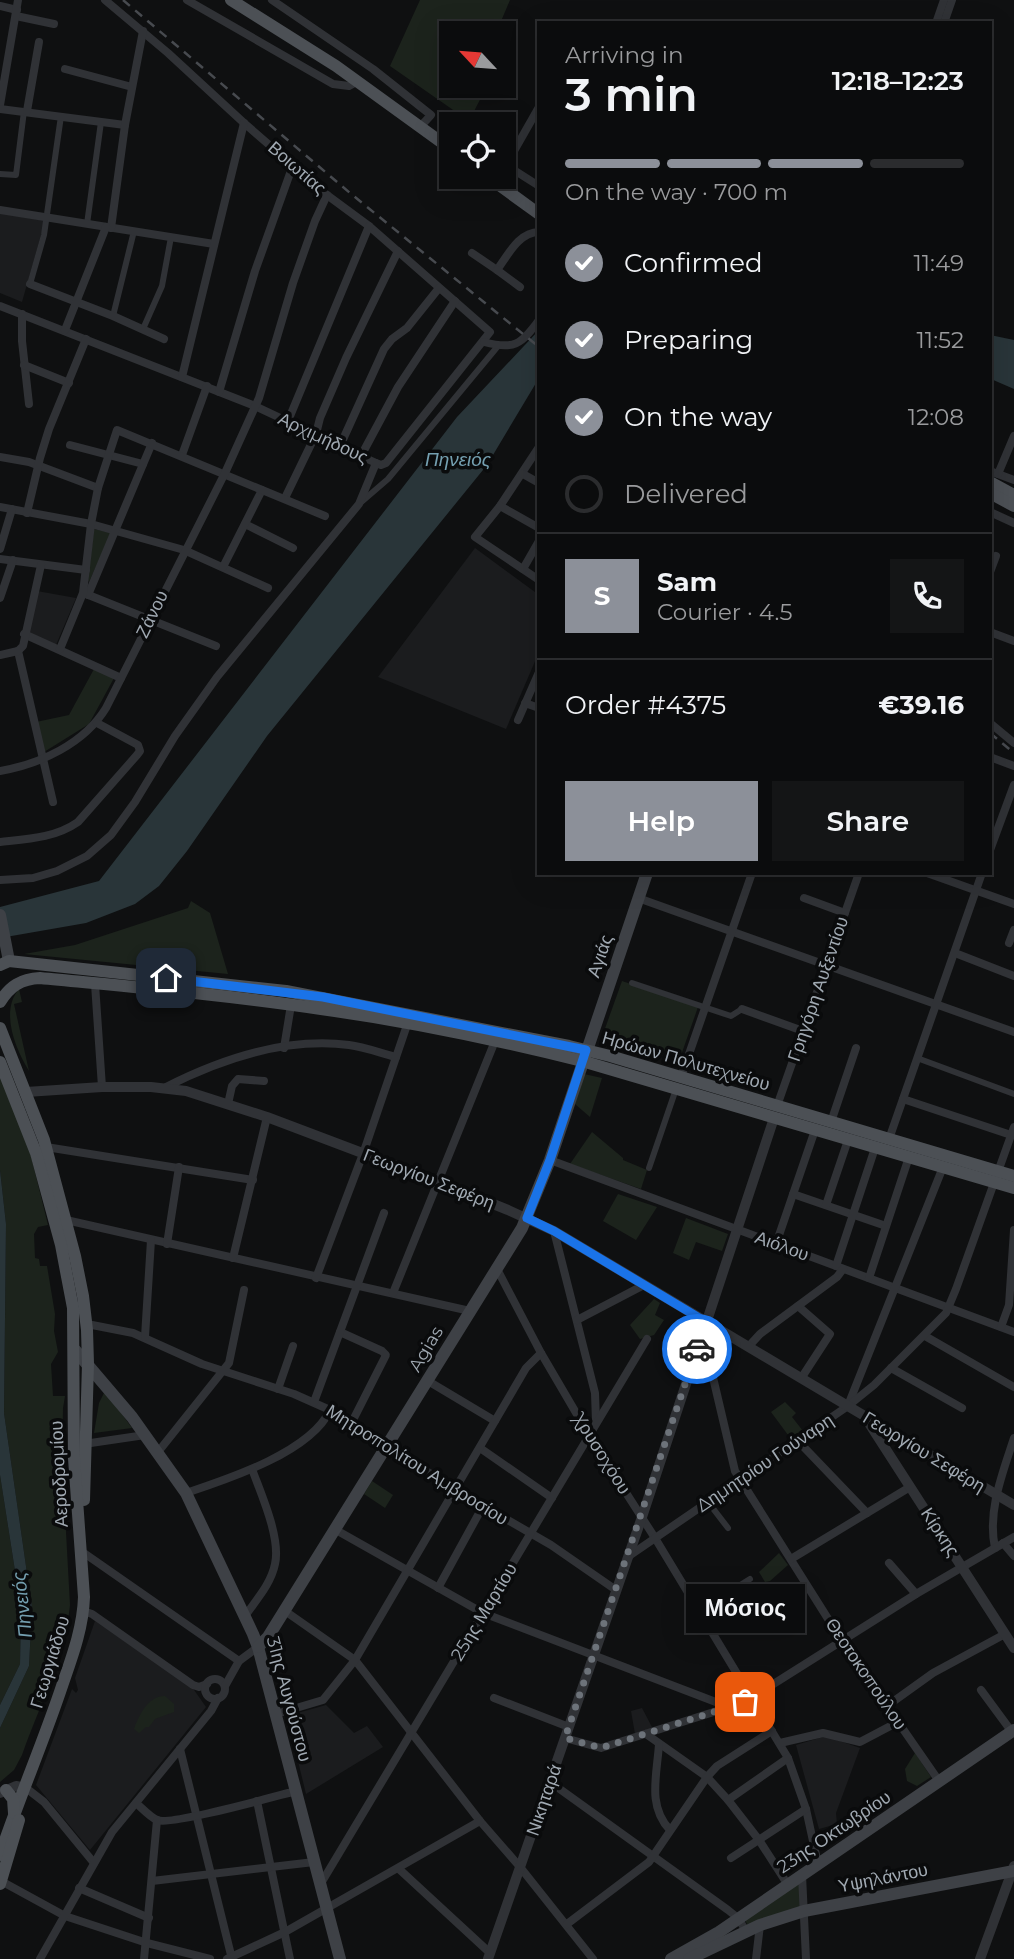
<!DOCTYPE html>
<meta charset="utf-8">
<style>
body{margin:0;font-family:Montserrat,sans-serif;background:#141516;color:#f1f3f6;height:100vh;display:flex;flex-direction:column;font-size:26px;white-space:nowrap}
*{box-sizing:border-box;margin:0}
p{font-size:23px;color:#9a9b9d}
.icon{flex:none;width:38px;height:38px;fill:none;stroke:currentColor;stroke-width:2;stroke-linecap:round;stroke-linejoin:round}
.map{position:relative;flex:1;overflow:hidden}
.panel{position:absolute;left:537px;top:21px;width:455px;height:854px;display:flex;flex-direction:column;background:#0b0c0d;border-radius:0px;box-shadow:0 7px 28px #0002,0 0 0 2px #2b2c2e}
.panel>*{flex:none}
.needle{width:46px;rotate:296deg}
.tools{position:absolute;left:439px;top:21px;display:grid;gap:14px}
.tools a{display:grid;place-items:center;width:77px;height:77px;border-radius:0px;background:#0b0c0d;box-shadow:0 7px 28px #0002,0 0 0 2px #2b2c2e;font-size:35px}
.pin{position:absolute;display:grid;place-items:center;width:60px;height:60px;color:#fff;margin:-30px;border-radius:14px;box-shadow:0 4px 10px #0006}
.courier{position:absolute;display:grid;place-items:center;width:70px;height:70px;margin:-35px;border:5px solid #1a73e8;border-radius:50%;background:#fff;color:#222;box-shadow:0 2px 9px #0007}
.bubble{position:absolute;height:49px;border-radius:0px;background:#0b0c0d;box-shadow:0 7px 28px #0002,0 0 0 2px #2b2c2e;font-size:23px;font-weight:600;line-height:49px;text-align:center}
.summary em{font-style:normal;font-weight:600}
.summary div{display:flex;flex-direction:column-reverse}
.summary{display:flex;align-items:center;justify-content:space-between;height:119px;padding:0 28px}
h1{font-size:46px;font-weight:600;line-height:52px}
.bar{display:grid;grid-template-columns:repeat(4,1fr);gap:10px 7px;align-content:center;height:84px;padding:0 28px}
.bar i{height:9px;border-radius:5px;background:#2b2c2e}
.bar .current{background:#8c9099}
.bar p{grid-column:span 4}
.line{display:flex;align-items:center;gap:18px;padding:0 28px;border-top:2px solid #2b2c2e}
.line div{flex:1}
.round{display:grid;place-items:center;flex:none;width:74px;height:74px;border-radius:0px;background:#141516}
ol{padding:0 28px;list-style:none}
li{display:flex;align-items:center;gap:21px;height:77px}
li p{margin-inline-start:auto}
li .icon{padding:7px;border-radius:50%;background:#8c9099;color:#fff;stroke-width:4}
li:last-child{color:#9a9b9d}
li i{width:38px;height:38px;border:4px solid #2b2c2e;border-radius:50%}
.action{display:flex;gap:14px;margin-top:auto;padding:14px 28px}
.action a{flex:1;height:80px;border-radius:0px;background:#8c9099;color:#fff;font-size:28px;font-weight:600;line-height:80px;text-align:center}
.action a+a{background:#141516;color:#f1f3f6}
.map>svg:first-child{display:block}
</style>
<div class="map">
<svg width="1014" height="1959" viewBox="0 0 1014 1959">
<rect width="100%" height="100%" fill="#0f1011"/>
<g fill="#1b1c1e">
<polygon points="0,213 45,221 22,302 0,293"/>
<polygon points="475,548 539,595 539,652 506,729 378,677"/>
<polygon points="37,591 76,598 56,645 27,633"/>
<polygon points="95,1621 192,1687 206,1707 90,1850 36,1785 72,1689 76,1693 78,1690 75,1678"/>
<polygon points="326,1705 354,1733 367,1726 383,1747 306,1794 287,1716"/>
<polygon points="642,1708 653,1729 635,1734 631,1711"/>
<polygon points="826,1736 860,1748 836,1813 837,1824 819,1829 796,1745"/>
</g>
<g fill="#1c231c">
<polygon points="420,0 510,0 496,33 452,33 452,86 487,86 469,121 390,66"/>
<polygon points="94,529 111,533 89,582 88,580"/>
<polygon points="94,669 114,678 89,724 44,752 36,722 69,715"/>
<polygon points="191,901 210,913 228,974 24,954 75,945 188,908"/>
<polygon points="622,981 698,1007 679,1061 602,1037"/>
<path d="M19,989L22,1002L14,1004L29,1071C15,1048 0,1011 19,989Z"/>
<polygon points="584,1074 602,1078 590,1117 575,1104"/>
<path d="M0,1076L30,1152L48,1225L38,1227L34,1234L35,1258L39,1259L40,1266H47L55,1314L54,1331L58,1352L51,1364L53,1396H65L63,1408L62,1459L70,1605C65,1656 39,1707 22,1755L14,1770L0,1782V1728L29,1666L32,1608L4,1413L6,1224L0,1170Z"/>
<polygon points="592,1132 623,1158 623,1160 647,1170 641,1189 570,1164"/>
<polygon points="618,1194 657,1207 636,1240 603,1221"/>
<polygon points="686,1218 728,1234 722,1251 696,1242 689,1260 673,1253"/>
<polygon points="654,1299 660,1303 655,1315 664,1320 654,1335 640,1339 630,1325"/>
<polygon points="104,1393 108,1395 132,1428 94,1433 99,1403"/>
<polygon points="785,1402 796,1413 792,1417 803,1431 791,1439 771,1412"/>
<polygon points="0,1475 21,1609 20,1664 0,1705"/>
<polygon points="372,1481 393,1495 385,1508 364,1494"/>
<polygon points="779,1553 788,1565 770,1581 765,1582 759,1572"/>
<path d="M165,1696L174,1704V1712L155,1719L149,1727H146L139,1733L134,1729C139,1715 148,1696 165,1696Z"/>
<polygon points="915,1753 931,1777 917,1786 907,1781 905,1769"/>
<polygon points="800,1883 802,1908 749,1927 743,1917"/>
</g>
<g fill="#293539">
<polygon points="539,330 539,378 487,465 267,736 187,851 159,886 135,904 86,923 0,938 0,907 99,881 457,417"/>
<polygon points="990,335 1014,340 1014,389 991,379"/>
<polygon points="0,1170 6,1224 4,1413 32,1608 29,1666 0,1728 0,1705 20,1664 21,1609 0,1475"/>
</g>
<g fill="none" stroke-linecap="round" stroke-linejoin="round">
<g stroke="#303236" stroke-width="6">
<polyline points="0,174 16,175 24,111"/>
<polyline points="87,224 101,122"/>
<polyline points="30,284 44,235 61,116"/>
<polyline points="113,316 134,231"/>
<polyline points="143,329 162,286 171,237"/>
<polyline points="359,504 388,479 498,346"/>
<polyline points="632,983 731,1016 742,1009"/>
<polyline points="917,1058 1014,1094"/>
<polyline points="649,1168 676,1089"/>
<polyline points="708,1502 728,1528"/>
<polyline points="695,1603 705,1597 729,1592 750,1579"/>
<path d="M707,1623C729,1611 743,1619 762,1611"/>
</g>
<g stroke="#303236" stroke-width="8">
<polyline points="105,0 168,53 244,123 327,195 369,226 490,332 386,463 381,465 376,463"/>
<polyline points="187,0 333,84 349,86 358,81"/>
<polyline points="272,0 373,69 431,115 420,127"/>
<polyline points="0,6 17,10"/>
<polyline points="16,16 54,24"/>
<polyline points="936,23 944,0"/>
<polyline points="944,23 952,0"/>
<polyline points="65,69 132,87"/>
<polyline points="0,105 18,0"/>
<polyline points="539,107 506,165 539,186"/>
<polyline points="0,109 125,125"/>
<polyline points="27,111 39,42"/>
<polyline points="0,210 214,244"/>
<polyline points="111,228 125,125 143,31"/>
<path d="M472,253L497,270C508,255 519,232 539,232"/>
<polyline points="497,270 520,287"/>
<polyline points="30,284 113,316 164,339"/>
<polyline points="0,306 255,406 376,463 359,504 217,677 175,736 135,802 111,835 87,856 57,871 33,878 0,880"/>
<polyline points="22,314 22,341 29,404"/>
<polyline points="65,330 106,227"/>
<path d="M484,342C514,350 521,345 539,320"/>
<polyline points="24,365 69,383"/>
<polyline points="182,377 244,123"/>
<polyline points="219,392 255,271 293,165"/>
<polyline points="288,421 369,226"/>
<polyline points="70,445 143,464"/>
<polyline points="340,446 384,349 392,339 407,328 439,288"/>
<polyline points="539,447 500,506 475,537 539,580"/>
<polyline points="182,455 207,386"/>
<polyline points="361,456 398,387 455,301"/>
<polyline points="0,457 29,462 98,488"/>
<polyline points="990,471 1014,480"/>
<polyline points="523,474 539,483"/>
<polyline points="998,474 1014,436"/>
<polyline points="285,498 316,434 320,418 346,358 398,251"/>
<polyline points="500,506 539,528"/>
<polyline points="0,507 91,524 184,550 268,588"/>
<polyline points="990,512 1014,523"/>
<polyline points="27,513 40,458 49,429 86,339"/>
<polyline points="245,524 293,548"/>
<polyline points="0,549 12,509"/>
<polyline points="0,559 86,570"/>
<polyline points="223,567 262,490"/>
<polyline points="523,569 539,541"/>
<polyline points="990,572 996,556"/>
<polyline points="86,594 216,646"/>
<polyline points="88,595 152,443"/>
<polyline points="0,598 13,560"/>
<polyline points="990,632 1014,641"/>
<polyline points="24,634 121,678"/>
<polyline points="60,649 83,593 91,524 98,488 117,430 325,516"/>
<polyline points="18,651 53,802"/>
<polyline points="0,655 18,651 23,646 41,565"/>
<polyline points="525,703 539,708"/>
<polyline points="518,720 539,672"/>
<polyline points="990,723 1014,743"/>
<polyline points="990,757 1014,766"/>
<path d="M0,771C40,764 84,744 106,708L225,473L259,398L293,283L315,221L327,195"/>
<path d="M0,842C28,839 55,838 78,822L137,755L140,751L138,745L97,723"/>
<polyline points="990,850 1014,785"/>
<polyline points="927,873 1014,904"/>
<polyline points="638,898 1014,1032"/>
<polyline points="804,898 845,913"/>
<polyline points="1009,943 1014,930"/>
<polyline points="955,953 1014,976"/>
<polyline points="95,984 102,1087"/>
<polyline points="742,1009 803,1031"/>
<polyline points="284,1048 291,1005"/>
<polyline points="681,1077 752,873"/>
<path d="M166,1087C221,1059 285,1037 349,1045C365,1047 380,1053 396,1057"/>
<polyline points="903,1099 1011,1135"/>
<polyline points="228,1104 232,1086 238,1079 264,1081"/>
<polyline points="777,1106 859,873"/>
<polyline points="831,1122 856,1048"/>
<polyline points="889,1139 982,873"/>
<polyline points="46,1147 253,1180"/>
<polyline points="550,1160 1014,1332"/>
<polyline points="793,1194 886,1226"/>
<polyline points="826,1205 848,1140"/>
<polyline points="66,1220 470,1311"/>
<polyline points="554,1231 595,1393 596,1422"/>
<polyline points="167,1244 179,1167"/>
<polyline points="776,1244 815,1130"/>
<polyline points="233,1258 267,1117"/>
<polyline points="836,1266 875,1148"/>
<polyline points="497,1269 541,1353 589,1435 655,1538 788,1758 806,1809 818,1864"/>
<polyline points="316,1278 363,1154 407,1025"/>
<polyline points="869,1278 909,1157"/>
<polyline points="393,1293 495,1041"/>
<polyline points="798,1306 830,1334 802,1377"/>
<polyline points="577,1320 644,1285"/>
<polyline points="87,1324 133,1333 202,1364 294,1394 330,1410 456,1490 551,1545 616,1590"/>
<polyline points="1001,1327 1009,1305 1014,1230"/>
<polyline points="340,1332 382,1351 386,1355 352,1422"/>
<polyline points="703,1335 735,1471 842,1641 939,1781"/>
<polyline points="925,1336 1014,1387"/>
<polyline points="145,1337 151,1240"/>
<polyline points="749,1346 760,1334 837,1277 843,1269"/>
<polyline points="891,1368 962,1408"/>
<polyline points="428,1381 495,1421"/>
<polyline points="278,1389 293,1346"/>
<polyline points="314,1402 384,1213"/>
<polyline points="849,1403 943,1167"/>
<polyline points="797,1440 867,1513"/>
<polyline points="84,1444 145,1435"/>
<polyline points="480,1448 552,1498"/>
<polyline points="158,1452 229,1363 244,1290"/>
<path d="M186,1493C228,1479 311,1452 330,1410"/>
<polyline points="336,1530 483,1613 721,1704 732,1705"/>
<polyline points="1003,1543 1014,1556"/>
<path d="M995,1548C987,1511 1003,1472 1014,1438"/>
<polyline points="81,1551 239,1661"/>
<polyline points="629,1556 848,1406 874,1385 946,1313 956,1289 1014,1127"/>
<polyline points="791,1559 910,1487"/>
<polyline points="889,1563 916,1594"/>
<polyline points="438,1588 483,1506"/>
<polyline points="83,1611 92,1614 193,1685 199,1687 207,1684"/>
<polyline points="285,1611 355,1660 480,1821 520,1867 593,1959"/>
<path d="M245,1616C256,1600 271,1584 275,1564C281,1538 261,1494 252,1469"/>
<circle cx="215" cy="1689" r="10"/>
<polyline points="225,1686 239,1661 258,1647"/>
<polyline points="981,1690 1012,1732"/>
<polyline points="494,1698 569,1727"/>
<polyline points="887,1706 933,1673 1005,1634"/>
<polyline points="276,1714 323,1700 355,1660 526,1368 541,1353"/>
<polyline points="646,1734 707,1777 728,1800 759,1840 788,1885"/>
<polyline points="565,1738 601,1748 745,1702 916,1594 1014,1537"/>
<polyline points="780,1743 823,1733 860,1742 898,1722"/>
<path d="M659,1744C657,1775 647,1806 670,1830"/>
<polyline points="180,1749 232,1959"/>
<polyline points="550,1782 728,1910 738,1918 746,1931"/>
<polyline points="26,1788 44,1802 94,1863"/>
<polyline points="728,1800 788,1758"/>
<polyline points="257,1801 290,1959"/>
<path d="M136,1803C142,1808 150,1817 157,1820C170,1826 276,1796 296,1791"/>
<polyline points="731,1858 806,1809"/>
<polyline points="399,1869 490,1953"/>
<polyline points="802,1875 806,1959"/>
<polyline points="1,1881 65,1916 147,1943 210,1959"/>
<polyline points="152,1881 314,1862"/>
<polyline points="320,1885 647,1339"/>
<polyline points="79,1888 149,1918"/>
<polyline points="567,1924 649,1862 707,1777 717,1766 772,1731"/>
<polyline points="40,1959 112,1832 211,1711 218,1698"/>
<polyline points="144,1959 157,1820"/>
<polyline points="227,1959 285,1932 480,1821"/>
<polyline points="756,1959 760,1925"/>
</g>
<g stroke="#303236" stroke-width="10">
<polyline points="26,1092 102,1087 151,1087 186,1091 267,1117 439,1182 508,1210 554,1231 1014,1505"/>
<polyline points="867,1420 1014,1648"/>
<polyline points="0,1793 16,1786 26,1788"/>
<polyline points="488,1959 642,1517 774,1118"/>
<polyline points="980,1959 1014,1866"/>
</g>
<g stroke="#3e4146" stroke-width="12">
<polyline points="0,915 9,961"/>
<polyline points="75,1350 132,1417 186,1493 253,1634 258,1647 340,1959"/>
<polyline points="258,1647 268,1637 522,1228 550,1160 647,873"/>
<polyline points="671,1959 719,1932 1014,1730"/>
<polyline points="689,1959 760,1925 804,1911 1014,1871"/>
</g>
<g stroke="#4c5055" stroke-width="12">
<polyline points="231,0 336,66 452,150"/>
<polyline points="488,177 539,214"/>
<polyline points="990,482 1014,495"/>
<polyline points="990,493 1014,506"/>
<polyline points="0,965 9,961 286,991 569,1046 610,1056 1014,1176"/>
<path d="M0,1002C10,986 21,979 40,978C133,987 228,995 321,1009C407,1021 498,1040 582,1061L1014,1188"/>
<polyline points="0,1028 44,1140 75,1256 83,1296 87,1330 88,1364 84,1500"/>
<path d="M0,1062L36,1153L61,1245L73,1308L74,1458L84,1597C83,1628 72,1657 62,1686C43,1743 19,1798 0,1855"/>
<polyline points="6,1790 13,1799 14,1813"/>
<polyline points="0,1884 19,1820"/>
</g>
<g stroke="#474a4f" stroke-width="2.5" stroke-dasharray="9 7" stroke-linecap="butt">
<polyline points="123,0 350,193 539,347"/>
<polyline points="990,733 1014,753"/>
</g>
</g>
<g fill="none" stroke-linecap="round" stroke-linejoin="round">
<polyline stroke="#6d737a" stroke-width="7" stroke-dasharray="0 12.6" points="697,1349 565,1738 601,1748 745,1702"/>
<polyline stroke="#1a73e8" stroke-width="9" points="166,978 323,997 586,1050 550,1160 527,1218 554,1231 706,1322 697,1349"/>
</g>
<g text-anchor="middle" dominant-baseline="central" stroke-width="7" stroke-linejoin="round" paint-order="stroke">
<g font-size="18" fill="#a0a9b2" stroke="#0a0b0c">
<text transform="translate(297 168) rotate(41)">Βοιωτίας</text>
<text transform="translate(323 438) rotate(25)">Αρχιμήδους</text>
<text transform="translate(152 614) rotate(-64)">Ζάνου</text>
<text transform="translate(600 956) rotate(-71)">Αγιάς</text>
<text transform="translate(818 989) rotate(-71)">Γρηγόρη Αυξεντίου</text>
<text transform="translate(686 1061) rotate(16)">Ηρώων Πολυτεχνείου</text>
<text transform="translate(429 1179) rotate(21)">Γεωργίου Σεφέρη</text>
<text transform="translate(782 1246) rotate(20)">Αιόλου</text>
<text transform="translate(426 1349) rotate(-59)">Agias</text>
<text transform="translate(924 1452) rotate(31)">Γεωργίου Σεφέρη</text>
<text transform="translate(602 1454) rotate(58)">Χρυσοχόου</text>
<text transform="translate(765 1463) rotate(-34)">Δημητρίου Γούναρη</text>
<text transform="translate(417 1465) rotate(32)">Μητροπολίτου Αμβροσίου</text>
<text transform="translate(59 1474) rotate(-93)">Αεροδρομίου</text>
<text transform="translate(940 1532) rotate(57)">Κίρκης</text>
<text transform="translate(484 1612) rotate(-59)">25ης Μαρτίου</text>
<text transform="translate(50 1662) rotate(-73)">Γεωργιάδου</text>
<text transform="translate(866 1674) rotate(56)">Θεοτοκοπούλου</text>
<text transform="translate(289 1699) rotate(75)">31ης Αυγούστου</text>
<text transform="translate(544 1800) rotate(-71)">Νικηταρά</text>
<text transform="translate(834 1832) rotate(-34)">23ης Οκτωβρίου</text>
<text transform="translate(883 1878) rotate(-11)">Υψηλάντου</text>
</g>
<g font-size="19" font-style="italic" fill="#749fb0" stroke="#0a0b0c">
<text x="458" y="459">Πηνειός</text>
<text transform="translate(22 1605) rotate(-96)">Πηνειός</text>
</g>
</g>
</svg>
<div class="tools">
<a><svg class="needle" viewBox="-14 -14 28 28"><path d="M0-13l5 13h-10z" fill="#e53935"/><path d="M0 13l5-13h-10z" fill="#9a9b9d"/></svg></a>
<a><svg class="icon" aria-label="locate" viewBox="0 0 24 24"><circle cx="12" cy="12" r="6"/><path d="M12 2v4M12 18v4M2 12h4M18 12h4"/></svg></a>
</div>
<div class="pin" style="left:745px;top:1702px;background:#ea580c"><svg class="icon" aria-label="bag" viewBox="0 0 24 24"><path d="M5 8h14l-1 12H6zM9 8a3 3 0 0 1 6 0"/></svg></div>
<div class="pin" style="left:166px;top:978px;background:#1f2937"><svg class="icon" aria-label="home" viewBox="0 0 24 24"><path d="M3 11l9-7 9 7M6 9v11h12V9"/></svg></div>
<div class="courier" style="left:697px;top:1349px"><svg class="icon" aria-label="car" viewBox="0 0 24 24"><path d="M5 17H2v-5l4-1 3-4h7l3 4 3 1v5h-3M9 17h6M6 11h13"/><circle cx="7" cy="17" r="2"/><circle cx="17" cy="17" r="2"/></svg></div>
<div class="bubble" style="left:686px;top:1584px;width:119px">Μόσιος</div>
<section class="panel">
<div class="summary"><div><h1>3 min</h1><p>Arriving in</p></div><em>12:18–12:23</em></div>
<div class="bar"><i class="current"></i><i class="current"></i><i class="current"></i><i></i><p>On the way · 700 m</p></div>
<ol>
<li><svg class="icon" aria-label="check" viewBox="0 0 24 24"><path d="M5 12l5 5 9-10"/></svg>Confirmed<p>11:49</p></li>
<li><svg class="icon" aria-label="check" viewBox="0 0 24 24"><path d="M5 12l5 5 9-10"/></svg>Preparing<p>11:52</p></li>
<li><svg class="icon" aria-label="check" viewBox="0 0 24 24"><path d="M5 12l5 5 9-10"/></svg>On the way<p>12:08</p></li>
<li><i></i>Delivered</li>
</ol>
<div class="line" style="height:126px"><b class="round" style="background:#8c9099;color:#fff">S</b><div><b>Sam</b><p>Courier · 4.5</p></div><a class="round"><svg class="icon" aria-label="phone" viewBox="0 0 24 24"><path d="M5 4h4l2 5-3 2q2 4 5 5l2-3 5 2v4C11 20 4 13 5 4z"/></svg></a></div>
<div class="line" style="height:91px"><div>Order #4375</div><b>€39.16</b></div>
<div class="action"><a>Help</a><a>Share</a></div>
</section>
</div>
